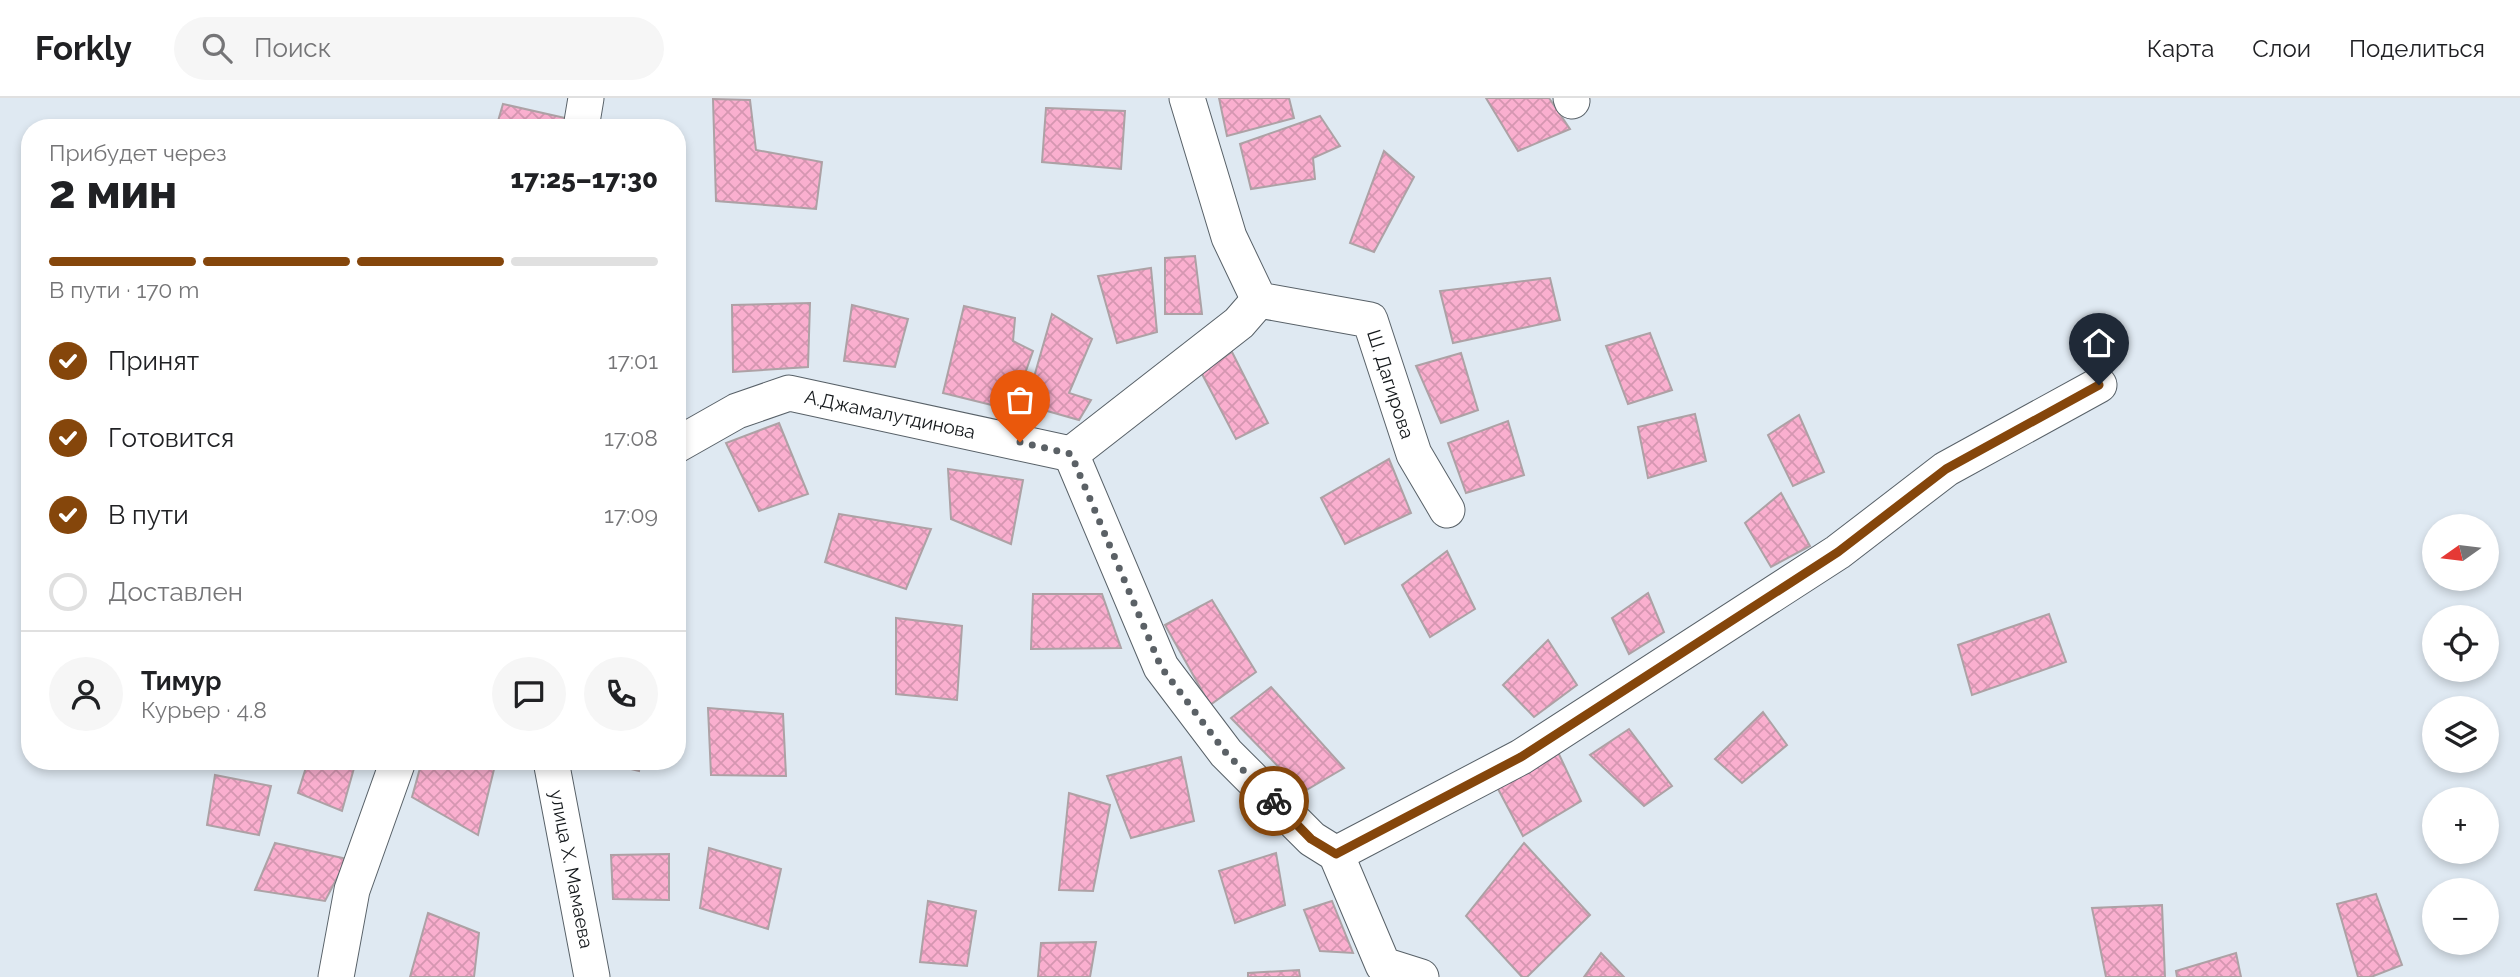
<!DOCTYPE html>
<html lang="ru">
<meta charset="utf-8">
<style>
body{margin:0;font-family:Raleway,sans-serif;background:#f6f6f6;color:#202124;height:100vh;display:flex;flex-direction:column;font-size:26px;white-space:nowrap}
*{box-sizing:border-box;margin:0}
p{font-size:23px;color:#757577}
.icon{flex:none;width:38px;height:38px;fill:none;stroke:currentColor;stroke-width:2;stroke-linecap:round;stroke-linejoin:round}
.map{position:relative;flex:1;overflow:hidden}
.drawer{position:absolute;left:21px;top:21px;width:665px;height:651px;display:flex;flex-direction:column;background:#fff;border-radius:28px;box-shadow:0 4px 10px #0003}
.drawer>*{flex:none}
.needle{width:46px;rotate:256deg}
.fabs{position:absolute;left:2422px;top:416px;display:grid;gap:14px}
.fabs a{display:grid;place-items:center;width:77px;height:77px;border-radius:50%;background:#fff;box-shadow:0 4px 10px #0003;font-size:35px}
.pin{position:absolute;display:grid;place-items:center;width:60px;height:60px;color:#fff;margin:-72px -30px;border-radius:50% 50% 50% 0;rotate:-45deg;box-shadow:0 0 7px #0007}
.pin .icon{rotate:45deg}
.courier{position:absolute;display:grid;place-items:center;width:70px;height:70px;margin:-35px;border:5px solid #85460b;border-radius:50%;background:#fff;color:#222;box-shadow:0 2px 9px #0007}
.headline em{font-style:normal;font-weight:800}
.headline div{display:flex;flex-direction:column-reverse}
.headline{display:flex;align-items:center;justify-content:space-between;height:119px;padding:0 28px}
h1{font-size:46px;font-weight:800;line-height:52px}
.bar{display:grid;grid-template-columns:repeat(4,1fr);gap:10px 7px;align-content:center;height:84px;padding:0 28px}
.bar i{height:9px;border-radius:5px;background:#e0e0e0}
.bar .active{background:#85460b}
.bar p{grid-column:span 4}
.line{display:flex;align-items:center;gap:18px;padding:0 28px;border-top:2px solid #e0e0e0}
.line div{flex:1}
.round{display:grid;place-items:center;flex:none;width:74px;height:74px;border-radius:37px;background:#f6f6f6}
ol{padding:0 28px;list-style:none}
li{display:flex;align-items:center;gap:21px;height:77px}
li p{margin-inline-start:auto}
li .icon{padding:7px;border-radius:50%;background:#85460b;color:#fff;stroke-width:4}
li:last-child{color:#757577}
li i{width:38px;height:38px;border:4px solid #e0e0e0;border-radius:50%}
header{display:flex;align-items:center;gap:42px;box-sizing:border-box;height:98px;padding:0 35px;background:#fff;border-bottom:2px solid #e0e0e0}
header strong{font-size:33px}
nav{display:flex;gap:38px;margin-inline-start:auto;font-size:24px}
.search{width:490px;height:63px;background:#f6f6f6;display:flex;align-items:center;gap:18px;box-sizing:border-box;padding:0 24px;border-radius:38px;color:#757577;font-size:26px}
.map>svg:first-child{display:block}
</style>
<header>
<strong>Forkly</strong>
<div class="search"><svg class="icon" aria-label="search" viewBox="0 0 24 24"><circle cx="10" cy="10" r="6"/><path d="M15 15l6 6"/></svg>Поиск</div>
<nav><a>Карта</a><a>Слои</a><a>Поделиться</a></nav>
</header>
<div class="map">
<svg width="2520" height="879" viewBox="0 0 2520 879">
<defs>
<pattern id="building-cross-hatch" width="8" height="8" patternUnits="userSpaceOnUse" patternTransform="scale(1.75)"><rect width="8" height="8" fill="#faafcf"/><path d="M0 0l8 8M0 8l8-8" fill="none" stroke="#d596b1"/></pattern>
</defs>
<rect width="100%" height="100%" fill="#dfe9f2"/>
<g fill="url(#building-cross-hatch)" stroke="#ada1a5" stroke-width="2">
<polygon points="1219,0 1289,0 1294,20 1227,38"/>
<polygon points="1486,0 1549,0 1570,31 1518,53"/>
<polygon points="713,1 750,2 756,52 822,64 816,111 716,103"/>
<polygon points="503,6 565,20 562,30 496,30"/>
<polygon points="1046,10 1125,13 1121,71 1042,64"/>
<polygon points="1320,18 1340,48 1313,60 1315,81 1251,91 1240,46"/>
<polygon points="1384,53 1414,79 1374,154 1350,145"/>
<polygon points="1195,158 1202,216 1165,216 1165,160"/>
<polygon points="1151,170 1157,234 1117,245 1098,178"/>
<polygon points="1550,180 1560,222 1453,245 1440,193"/>
<polygon points="810,205 808,269 733,274 732,207"/>
<polygon points="852,207 908,221 895,269 844,263"/>
<polygon points="964,208 1015,220 1013,243 1033,253 1012,312 943,295"/>
<polygon points="1052,216 1092,241 1069,295 1091,302 1079,322 1026,307"/>
<polygon points="1650,235 1672,292 1628,306 1606,248"/>
<polygon points="1232,254 1268,325 1236,341 1201,274"/>
<polygon points="1461,255 1478,312 1441,325 1416,268"/>
<polygon points="1695,316 1706,363 1648,380 1638,329"/>
<polygon points="1799,317 1824,374 1793,388 1768,337"/>
<polygon points="1508,323 1524,377 1466,395 1448,345"/>
<polygon points="779,325 808,396 759,413 726,345"/>
<polygon points="1389,361 1411,415 1345,446 1321,400"/>
<polygon points="948,371 1023,382 1011,446 951,421"/>
<polygon points="1781,395 1810,448 1771,469 1745,425"/>
<polygon points="839,416 931,431 906,491 825,464"/>
<polygon points="1447,453 1475,511 1430,539 1402,487"/>
<polygon points="1648,495 1664,534 1629,556 1612,520"/>
<polygon points="1033,496 1102,496 1121,550 1031,551"/>
<polygon points="1212,502 1256,574 1210,607 1165,527"/>
<polygon points="2049,516 2066,564 1972,597 1958,547"/>
<polygon points="896,520 962,528 957,602 896,596"/>
<polygon points="1548,542 1577,587 1534,619 1503,587"/>
<polygon points="1271,589 1344,670 1303,694 1231,620"/>
<polygon points="708,610 783,616 786,678 711,677"/>
<polygon points="1763,614 1787,647 1742,685 1715,661"/>
<polygon points="1629,631 1672,688 1644,708 1590,657"/>
<polygon points="1557,652 1581,703 1523,738 1497,689"/>
<polygon points="1181,659 1194,723 1131,740 1107,678"/>
<polygon points="308,663 356,663 342,713 298,695"/>
<polygon points="422,663 496,663 478,737 412,699"/>
<polygon points="599,663 640,663 639,673"/>
<polygon points="215,677 271,688 259,737 207,727"/>
<polygon points="1069,695 1110,707 1093,793 1059,792"/>
<polygon points="275,745 347,761 325,803 255,792"/>
<polygon points="1524,745 1590,817 1527,879 1522,879 1466,818"/>
<polygon points="709,750 781,771 768,831 700,810"/>
<polygon points="1276,755 1285,807 1235,825 1219,773"/>
<polygon points="669,756 669,802 613,801 611,757"/>
<polygon points="2376,796 2402,867 2371,879 2358,879 2337,806"/>
<polygon points="928,803 976,813 967,868 920,864"/>
<polygon points="1332,803 1353,855 1320,853 1304,812"/>
<polygon points="2162,807 2165,879 2106,879 2092,810"/>
<polygon points="428,815 479,835 474,879 410,879"/>
<polygon points="1096,844 1090,879 1038,879 1041,845"/>
<polygon points="1601,855 1624,879 1584,879"/>
<polygon points="2236,855 2241,879 2177,879 2176,873"/>
<polygon points="1299,872 1300,879 1248,879 1248,875"/>
</g>
<g fill="none" stroke-linecap="round" stroke-linejoin="round">
<g stroke="#586168" stroke-width="37">
<g id="street">
<polyline points="1187,0 1229,139 1259,202 1370,222 1414,356 1447,412"/>
<polyline points="1571,0 1572,3"/>
<polyline points="581,30 586,0"/>
<polyline points="677,347 737,313 789,295 1071,356"/>
<polyline points="1071,356 1161,569 1226,655 1312,741 1336,756 1383,867 1421,879"/>
<polyline points="1071,356 1239,225 1259,202"/>
<polyline points="551,663 592,879"/>
<polyline points="1336,756 1521,659 1838,454 1946,371 2099,287"/>
<polyline points="336,879 352,792 398,663"/>
</g>
</g>
<use href="#street" stroke="#fff" stroke-width="35"/>
</g>
<g fill="none" stroke-linecap="round" stroke-linejoin="round">
<polyline stroke="#5b6166" stroke-width="7" stroke-dasharray="0 12.6" points="1020,344 1071,356 1161,569 1226,655 1274,703"/>
<polyline stroke="#85460b" stroke-width="9" points="1274,703 1311,741 1336,756 1521,659 1838,454 1946,371 2099,287"/>
</g>
<g text-anchor="middle" dominant-baseline="central" stroke-width="5" stroke-linejoin="round" paint-order="stroke">
<g font-size="19" fill="#14181b" stroke="#fff">
<text transform="translate(1391 286) rotate(72)">Ш. Дагирова</text>
<text transform="translate(890 316) rotate(12)">А.Джамалутдинова</text>
<text transform="translate(572 771) rotate(79)">улица Х. Мамаева</text>
</g>
</g>
</svg>
<div class="fabs">
<a><svg class="needle" viewBox="-14 -14 28 28"><path d="M0-13l5 13h-10z" fill="#e53935"/><path d="M0 13l5-13h-10z" fill="#757577"/></svg></a>
<a><svg class="icon" aria-label="locate" viewBox="0 0 24 24"><circle cx="12" cy="12" r="6"/><path d="M12 2v4M12 18v4M2 12h4M18 12h4"/></svg></a>
<a><svg class="icon" aria-label="layers" viewBox="0 0 24 24"><path d="M12 4l9 5-9 5-9-5zM3 14l9 5 9-5"/></svg></a>
<a>+</a>
<a>−</a>
</div>
<div class="pin" style="left:1020px;top:344px;background:#ea580c"><svg class="icon" aria-label="bag" viewBox="0 0 24 24"><path d="M5 8h14l-1 12H6zM9 8a3 3 0 0 1 6 0"/></svg></div>
<div class="pin" style="left:2099px;top:287px;background:#1f2937"><svg class="icon" aria-label="home" viewBox="0 0 24 24"><path d="M3 11l9-7 9 7M6 9v11h12V9"/></svg></div>
<div class="courier" style="left:1274px;top:703px"><svg class="icon" aria-label="bike" viewBox="0 0 24 24"><circle cx="6" cy="16" r="4"/><circle cx="18" cy="16" r="4"/><path d="M6 16l4-8h5l3 8M10 8l3 8H6M13 5h3"/></svg></div>
<section class="drawer">
<div class="headline"><div><h1>2 мин</h1><p>Прибудет через</p></div><em>17:25–17:30</em></div>
<div class="bar"><i class="active"></i><i class="active"></i><i class="active"></i><i></i><p>В пути · 170 m</p></div>
<ol>
<li><svg class="icon" aria-label="check" viewBox="0 0 24 24"><path d="M5 12l5 5 9-10"/></svg>Принят<p>17:01</p></li>
<li><svg class="icon" aria-label="check" viewBox="0 0 24 24"><path d="M5 12l5 5 9-10"/></svg>Готовится<p>17:08</p></li>
<li><svg class="icon" aria-label="check" viewBox="0 0 24 24"><path d="M5 12l5 5 9-10"/></svg>В пути<p>17:09</p></li>
<li><i></i>Доставлен</li>
</ol>
<div class="line" style="height:126px"><a class="round"><svg class="icon" aria-label="person" viewBox="0 0 24 24"><circle cx="12" cy="8" r="4"/><path d="M4 21q1-7 8-7t8 7"/></svg></a><div><b>Тимур</b><p>Курьер · 4.8</p></div><a class="round"><svg class="icon" aria-label="chat" viewBox="0 0 24 24"><path d="M4 5h16v11H9l-5 4z"/></svg></a><a class="round"><svg class="icon" aria-label="phone" viewBox="0 0 24 24"><path d="M5 4h4l2 5-3 2q2 4 5 5l2-3 5 2v4C11 20 4 13 5 4z"/></svg></a></div>
</section>
</div>
